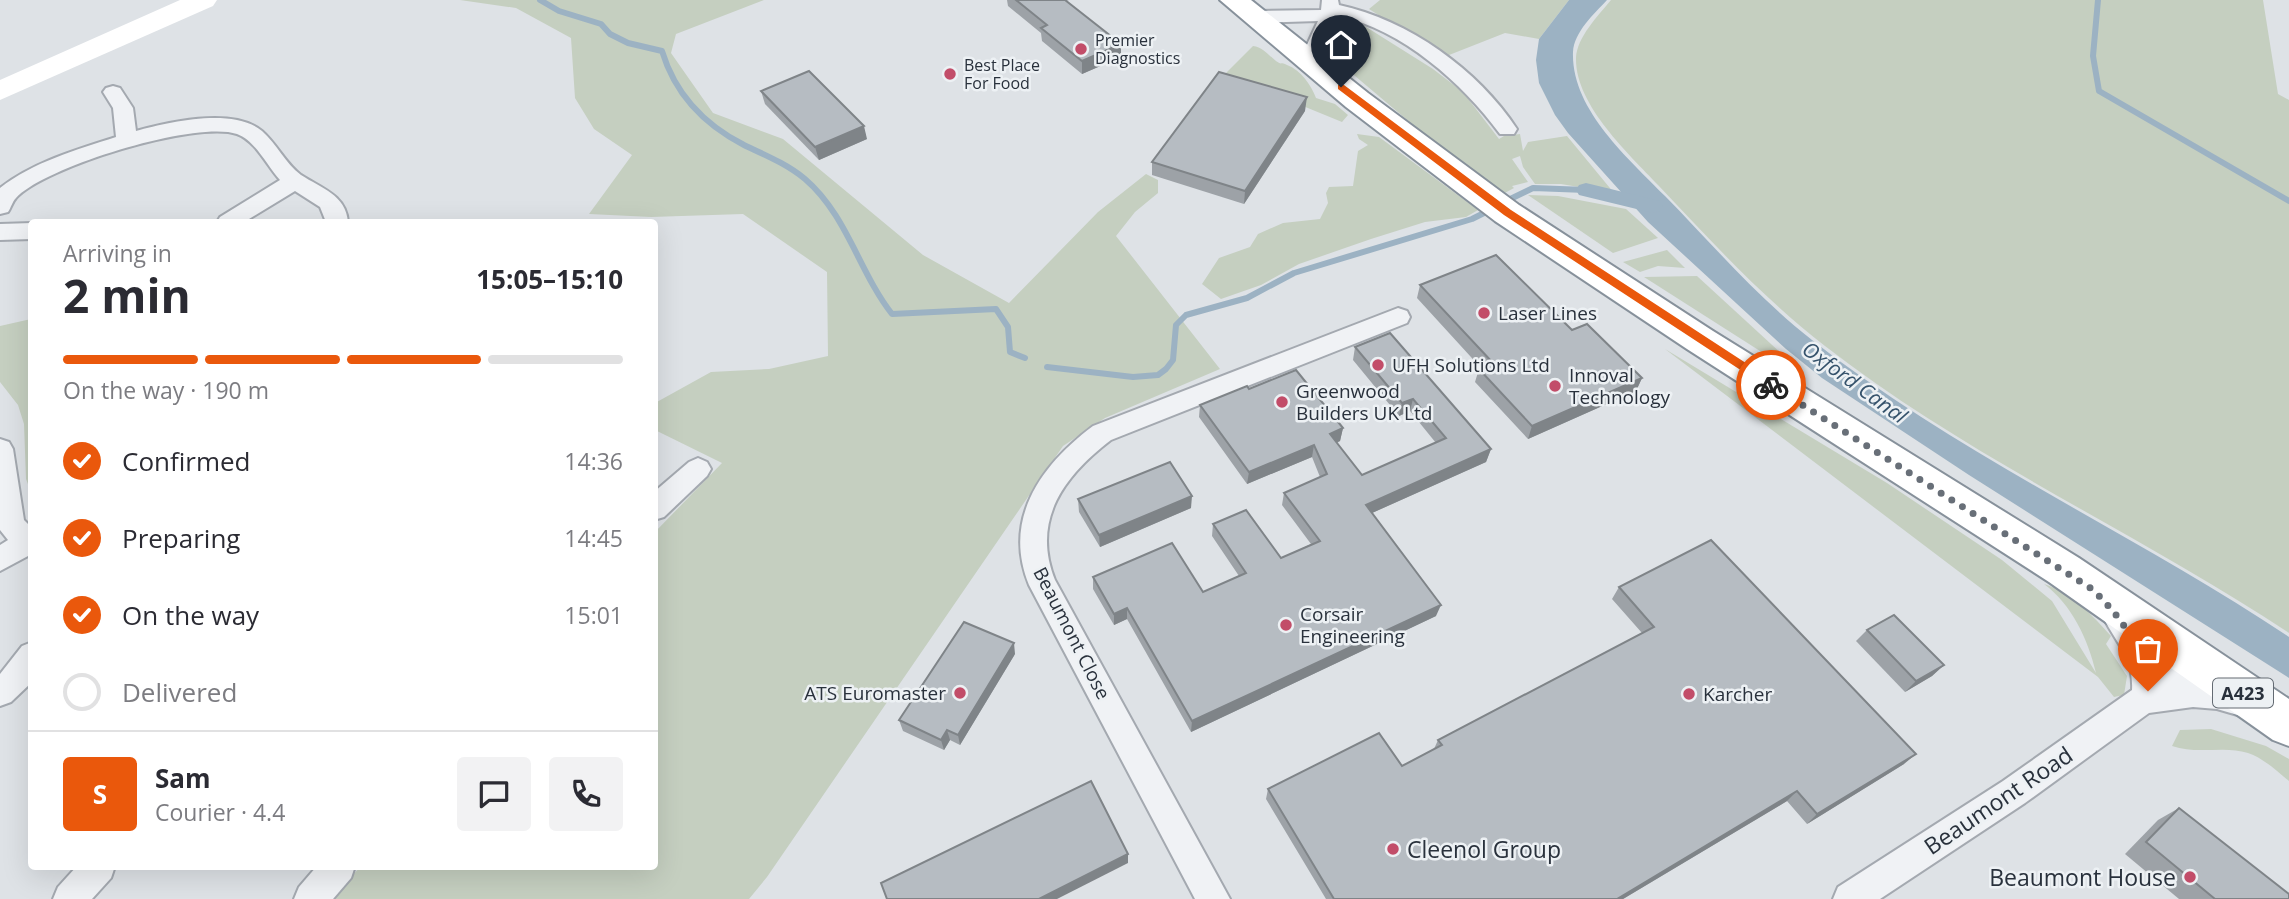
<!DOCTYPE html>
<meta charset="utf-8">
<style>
body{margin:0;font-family:"Open Sans",sans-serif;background:#f2f2f3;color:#2b2b33;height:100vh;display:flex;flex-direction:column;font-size:26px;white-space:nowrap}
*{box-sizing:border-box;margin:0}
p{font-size:23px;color:#7c7c81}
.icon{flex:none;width:38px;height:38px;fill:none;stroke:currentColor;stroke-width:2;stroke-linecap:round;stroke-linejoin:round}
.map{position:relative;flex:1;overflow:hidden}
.details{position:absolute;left:28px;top:219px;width:630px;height:651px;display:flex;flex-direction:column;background:#fff;border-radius:7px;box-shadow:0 7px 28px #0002}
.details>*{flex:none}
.pin{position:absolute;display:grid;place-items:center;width:60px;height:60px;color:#fff;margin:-72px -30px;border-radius:50% 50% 50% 0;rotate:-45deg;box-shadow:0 0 7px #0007}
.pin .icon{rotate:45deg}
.courier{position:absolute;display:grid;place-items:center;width:70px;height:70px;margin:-35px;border:5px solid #ea580c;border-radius:50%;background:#fff;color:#222;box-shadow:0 2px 9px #0007}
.head em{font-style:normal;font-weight:700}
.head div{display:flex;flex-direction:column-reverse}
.head{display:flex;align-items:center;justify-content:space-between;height:119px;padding:0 35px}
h1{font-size:46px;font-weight:700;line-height:52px}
.bar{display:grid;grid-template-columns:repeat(4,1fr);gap:10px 7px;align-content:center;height:84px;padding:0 35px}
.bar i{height:9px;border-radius:5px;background:#e1e1e2}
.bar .selected{background:#ea580c}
.bar p{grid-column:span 4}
.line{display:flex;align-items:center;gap:18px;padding:0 35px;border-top:2px solid #e1e1e2}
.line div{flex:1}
.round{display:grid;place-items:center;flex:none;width:74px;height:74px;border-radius:7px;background:#f2f2f3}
ol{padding:0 35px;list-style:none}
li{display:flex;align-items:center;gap:21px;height:77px}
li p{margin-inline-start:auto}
li .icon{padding:7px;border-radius:50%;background:#ea580c;color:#fff;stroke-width:4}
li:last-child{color:#7c7c81}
li i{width:38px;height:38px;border:4px solid #e1e1e2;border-radius:50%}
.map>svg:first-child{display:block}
</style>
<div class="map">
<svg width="2289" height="899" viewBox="0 0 2289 899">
<rect width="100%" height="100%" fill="#dee2e6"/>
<g fill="#c5cfc0">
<polygon points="460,0 764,0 676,34 671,53 713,113 783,139 923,255 1009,303 1098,212 1146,174 1158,180 1158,193 1135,212 1116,236 1220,369 1105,418 1063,446 767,877 749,899 331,899 361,866 654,866 655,532 722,463 655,430 655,403 711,372 769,369 828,356 827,272 743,214 651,217 589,214 632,155 594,129 575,98 571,38 516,8"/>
<polygon points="1380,0 1569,0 1539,39 1505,33 1444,57 1369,9"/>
<path d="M1611,0H2263L2278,94L2289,100V633C2138,533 1969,458 1825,346C1764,299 1711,241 1658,185C1629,154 1575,105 1576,58C1577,37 1598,16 1611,0Z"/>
<polygon points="1355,20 1433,69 1463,92 1499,139 1504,136 1520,134 1523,151 1528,142 1567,136 1614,193 1561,184 1535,184 1523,167 1520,156 1512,159 1528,182 1512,186 1514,188 1501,195 1425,135 1342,65 1330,51 1327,39"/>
<path d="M1253,46C1263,47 1268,55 1276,61C1284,66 1278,61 1287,65C1301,70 1311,85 1316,98L1335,104L1348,115L1342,122L1225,74Z"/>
<polygon points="1357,134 1379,137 1478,210 1466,217 1425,222 1371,239 1299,264 1261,285 1221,299 1202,284 1219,258 1250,247 1258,234 1283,223 1320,219 1328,203 1326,193 1329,187 1353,186 1358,151 1368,145 1359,139"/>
<polygon points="1528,195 1558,196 1626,209 1658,238 1613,253"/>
<polygon points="1667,250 1685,268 1658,266 1640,272 1623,262"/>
<polygon points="1697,276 1784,356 1771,358 1644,277"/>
<polygon points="31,319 32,319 31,492 26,479 24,424 18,405 0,382 0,326"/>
<path d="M1665,349L1887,483L2002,560L2052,601L2096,673C2088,639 2072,605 2044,584C2071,592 2093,616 2111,636L2106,644L2127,676L2124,695L2114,697L2098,677Z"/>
<path d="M2211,729L2266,746L2289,759V781C2277,771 2263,758 2248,753C2224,745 2198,755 2172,746L2180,730Z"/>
</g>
<path fill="#9cb2c3" d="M1569,0H1607C1594,14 1574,32 1573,52C1571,109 1628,158 1665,196C1713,245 1758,298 1812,340C1960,456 2133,533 2289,637V678L1969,475L1822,378L1786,349L1648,222L1568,133L1555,115L1539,83L1536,60L1539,39Z"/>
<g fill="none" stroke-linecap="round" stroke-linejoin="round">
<g stroke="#9cb2c3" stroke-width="6">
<path d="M540,0L559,11L601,24L610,34L628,43L662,51C675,94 705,125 744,145C765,155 787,164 805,179C847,215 859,272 892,314L996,309L1008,327L1010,352L1025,358"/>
<polyline points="2098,0 2093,56 2099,91 2289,201"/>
<polyline points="1502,203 1533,188 1586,190"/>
<polyline points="1047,367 1133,377 1158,375 1166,369 1173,360 1176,325 1186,315 1247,298 1294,273 1472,219 1492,209"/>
</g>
<polygon fill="#9cb2c3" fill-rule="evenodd" points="1586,183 1660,201 1663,206 1660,211 1653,213 1579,195 1576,190 1579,185"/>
<g stroke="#a4a9b0" stroke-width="4">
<g id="street">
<path d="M1322,0H1338L1339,5C1409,20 1478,70 1517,129L1514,134H1500C1462,83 1403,30 1339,16L1319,62L1316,66H1302L1299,62L1318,21L1255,23L1245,17L1255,11L1321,10Z"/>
<path d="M113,86L120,88L133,108L136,131C169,122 233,107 262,131C277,144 285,163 301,175C321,188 346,195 348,222H326L320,207L295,191L244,222H217L220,217L280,180C267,166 256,141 237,134C196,120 44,167 16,198C12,202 11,208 8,212L0,214V188C33,162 76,150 116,137L113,108L103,92L106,88Z"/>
<polygon points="32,223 32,239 0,240 0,224"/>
<path d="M1398,308L1407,311L1410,317L1407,323L1111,440C1064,476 1031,520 1055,580L1230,899H1195L1029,585C1002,519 1041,465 1093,426Z"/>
<polygon points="0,439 9,442 13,449 24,520 32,528 32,557 28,556 0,571 0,545 8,540 0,530"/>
<polygon points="698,458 707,462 711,469 707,476 664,517 654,520 654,492 689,462"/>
<path d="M2115,600C2140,609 2155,645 2161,670L2186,652L2197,648L2208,652L2212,661L2208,670L2195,680L2217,682L2252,692L2256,702L2252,712L2241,716L2217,709L2193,707L2149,713L2025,803L1880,899H1833L1838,887L2003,781L2132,690C2134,657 2114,641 2101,613L2105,604Z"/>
<polygon points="32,642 32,682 11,702 0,706 0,674 22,646"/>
<polygon points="77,866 115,866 111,878 92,899 53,899 58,887"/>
<polygon points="317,866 355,866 351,878 333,899 294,899 299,887"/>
</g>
</g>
<g stroke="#87919b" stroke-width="4">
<polygon id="highway" points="1220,0 1251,0 1368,93 1519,205 1713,331 2079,558 2289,699 2289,746 2273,740 2049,582 1687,349 1495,221 1346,107"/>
</g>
<use href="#street" fill="#f0f2f5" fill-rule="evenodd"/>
<polygon fill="#fff" fill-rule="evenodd" points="180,0 217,0 213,6 0,100 0,80"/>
<use href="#highway" fill="#fff" fill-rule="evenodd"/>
</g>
<g fill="#9da2a7">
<polygon points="1007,0 1069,0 1066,1 1121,57 1082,74 1042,41 1041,33 1008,6"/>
<polygon points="761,91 867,139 819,160 765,104"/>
<polygon points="1305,111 1244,204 1152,175 1152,162"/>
<polygon points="1420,285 1572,330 1642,378 1636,391 1528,439 1475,382 1479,369 1481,368 1417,298"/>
<polygon points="1355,347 1491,449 1486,462 1372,513 1436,616 1191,732 1127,619 1114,625 1093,589 1093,577 1203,592 1239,576 1212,536 1213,524 1281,558 1311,544 1282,505 1284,493 1320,477 1312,457 1247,484 1199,417 1200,405 1249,389 1343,428 1340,441 1337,443 1362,475 1436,443 1410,411 1399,416 1353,360"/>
<polygon points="1078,499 1191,508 1100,547 1079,512"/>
<polygon points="1619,587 1904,764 1807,824 1787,801 1623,899 1326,899 1266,799 1268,789 1402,766 1434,749 1438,740 1642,633 1612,599"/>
<polygon points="1867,630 1944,665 1932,676 1905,692 1856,641"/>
<polygon points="1015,654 960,745 950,740 944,750 903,731 899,720"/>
<polygon points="2179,808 2289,899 2179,899 2125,854 2158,820"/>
</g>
<g fill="#7f8488">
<polygon points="1121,44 1121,57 1082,74 1082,61"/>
<polygon points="1307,97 1305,111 1244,204 1245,191"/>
<polygon points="864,126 867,139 819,160 815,147"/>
<polygon points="1642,378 1636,391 1528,439 1532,426"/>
<polygon points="1413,399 1410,411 1399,416 1402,403"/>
<polygon points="1343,428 1340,441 1327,446 1330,434"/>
<polygon points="1314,445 1312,457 1247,484 1249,472"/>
<polygon points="1491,449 1486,462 1363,517 1366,505"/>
<polygon points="1192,496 1191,508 1100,547 1099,535"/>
<polygon points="1441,605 1436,616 1191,732 1192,721"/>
<polygon points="1127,608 1127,619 1114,625 1114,614"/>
<polygon points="1014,643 1015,654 960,745 958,735"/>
<polygon points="1944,665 1932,676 1905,692 1916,681"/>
<polygon points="947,730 950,740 944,750 941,740"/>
<polygon points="1916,754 1904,764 1807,824 1817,814"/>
<polygon points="1797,791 1787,801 1623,899 1617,899"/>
<polygon points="1128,854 1128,863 1057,899 1039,899"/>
</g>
<g fill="#b6bcc2" stroke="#7f8488" stroke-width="2">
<polygon points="1016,0 1065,0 1121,44 1082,61 1041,28 1047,25"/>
<polygon points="809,71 864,126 815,147 761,91"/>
<polygon points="1219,72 1307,97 1245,191 1152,162"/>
<polygon points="1496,255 1572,330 1587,324 1642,378 1532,426 1479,369 1493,363 1420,285"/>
<polygon points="1390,333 1491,449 1366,505 1441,605 1192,721 1127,608 1114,614 1093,577 1172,543 1203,592 1246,573 1213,524 1246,510 1281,558 1320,541 1284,493 1327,474 1314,445 1249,472 1200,405 1247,386 1249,389 1296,370 1343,428 1330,434 1362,475 1446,438 1413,399 1402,403 1355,347"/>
<polygon points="1170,462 1192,496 1099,535 1078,499"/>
<polygon points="1711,540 1916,754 1817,814 1797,791 1617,899 1334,899 1268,789 1379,733 1402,766 1442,745 1438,740 1654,627 1619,587"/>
<polygon points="1894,615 1944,665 1916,681 1867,630"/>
<polygon points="964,622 1014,643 958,735 947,730 941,740 899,720"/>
<polygon points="1091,781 1128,854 1039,899 887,899 881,883"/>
<polygon points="2179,808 2289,894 2289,899 2215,899 2146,842"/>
</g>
<polygon fill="#ea580c" points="1338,85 1344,85 1511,210 1775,382 1775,388 1768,388 1504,215 1338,89"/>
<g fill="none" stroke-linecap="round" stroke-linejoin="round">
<path stroke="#686f78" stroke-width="7" stroke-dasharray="0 12.6" d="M1771,385L2092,589C2122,618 2144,648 2148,691"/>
</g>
<g fill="#c24d69" stroke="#edf1f4" stroke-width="2.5">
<circle cx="1081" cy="49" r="7"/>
<circle cx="950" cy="74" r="7"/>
<circle cx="1484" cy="313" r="7"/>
<circle cx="1378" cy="365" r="7"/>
<circle cx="1555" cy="386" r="7"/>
<circle cx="1282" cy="402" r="7"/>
<circle cx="1286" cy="625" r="7"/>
<circle cx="960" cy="693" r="7"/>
<circle cx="1689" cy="694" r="7"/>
<circle cx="1393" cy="849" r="7"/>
<circle cx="2190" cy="877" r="7"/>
</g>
<g text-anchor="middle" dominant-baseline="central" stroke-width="5" stroke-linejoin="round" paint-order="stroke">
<g font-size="16" fill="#29313c" stroke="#edf1f4" text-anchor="start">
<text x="1095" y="40">Premier<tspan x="1095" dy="18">Diagnostics</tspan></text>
<text x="964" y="65">Best Place<tspan x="964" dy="18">For Food</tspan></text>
</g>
<rect fill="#edf1f4" stroke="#646b73" stroke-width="2" x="2213" y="678.5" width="60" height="29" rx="5"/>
<g font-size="18" font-weight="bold" fill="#29313c">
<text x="2243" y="693">A423</text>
</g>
<g font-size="19" fill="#29313c" stroke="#edf1f4" text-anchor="start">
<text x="1498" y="313">Laser Lines</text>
<text x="1392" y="365">UFH Solutions Ltd</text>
<text x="1569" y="375">Innoval<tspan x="1569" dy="22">Technology</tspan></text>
<text x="1296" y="391">Greenwood<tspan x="1296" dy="22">Builders UK Ltd</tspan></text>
<text x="1300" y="614">Corsair<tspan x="1300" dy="22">Engineering</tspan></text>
<text x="946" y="693" text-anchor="end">ATS Euromaster</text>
<text x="1703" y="694">Karcher</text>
</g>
<g font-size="19" fill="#29313c" stroke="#edf1f4">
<text transform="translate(1072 633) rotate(63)">Beaumont Close</text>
</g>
<g font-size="21" font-style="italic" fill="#36536c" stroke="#edf1f4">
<text transform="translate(1855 382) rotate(36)">Oxford Canal</text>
</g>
<g font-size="23" fill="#29313c" stroke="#edf1f4">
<text transform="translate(1998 800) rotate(-34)">Beaumont Road</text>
</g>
<g font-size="23" fill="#29313c" stroke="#edf1f4" text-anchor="start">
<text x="1407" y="849">Cleenol Group</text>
<text x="2176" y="877" text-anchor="end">Beaumont House</text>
</g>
</g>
</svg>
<div class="pin" style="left:2148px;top:691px;background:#ea580c"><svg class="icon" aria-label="bag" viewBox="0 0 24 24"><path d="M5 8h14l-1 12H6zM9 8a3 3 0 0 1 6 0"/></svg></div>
<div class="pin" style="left:1341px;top:87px;background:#1f2937"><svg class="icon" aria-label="home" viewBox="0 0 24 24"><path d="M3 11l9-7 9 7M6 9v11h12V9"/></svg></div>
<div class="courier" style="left:1771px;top:385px"><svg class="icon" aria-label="bike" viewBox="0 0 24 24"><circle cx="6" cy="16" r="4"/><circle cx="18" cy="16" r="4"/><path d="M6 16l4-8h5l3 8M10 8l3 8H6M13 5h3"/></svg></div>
<section class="details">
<div class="head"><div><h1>2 min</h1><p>Arriving in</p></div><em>15:05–15:10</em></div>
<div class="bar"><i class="selected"></i><i class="selected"></i><i class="selected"></i><i></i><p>On the way · 190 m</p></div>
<ol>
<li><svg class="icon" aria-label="check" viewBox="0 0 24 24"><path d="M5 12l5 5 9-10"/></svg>Confirmed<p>14:36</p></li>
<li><svg class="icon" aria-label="check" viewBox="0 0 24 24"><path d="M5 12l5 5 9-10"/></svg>Preparing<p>14:45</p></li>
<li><svg class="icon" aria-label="check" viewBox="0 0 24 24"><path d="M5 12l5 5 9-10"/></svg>On the way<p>15:01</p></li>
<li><i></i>Delivered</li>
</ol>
<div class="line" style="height:126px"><b class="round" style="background:#ea580c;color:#fff">S</b><div><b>Sam</b><p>Courier · 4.4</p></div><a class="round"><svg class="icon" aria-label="chat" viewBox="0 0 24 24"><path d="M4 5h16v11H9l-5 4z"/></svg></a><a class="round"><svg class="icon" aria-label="phone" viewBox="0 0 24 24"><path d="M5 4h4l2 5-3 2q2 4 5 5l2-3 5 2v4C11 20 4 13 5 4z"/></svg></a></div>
</section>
</div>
